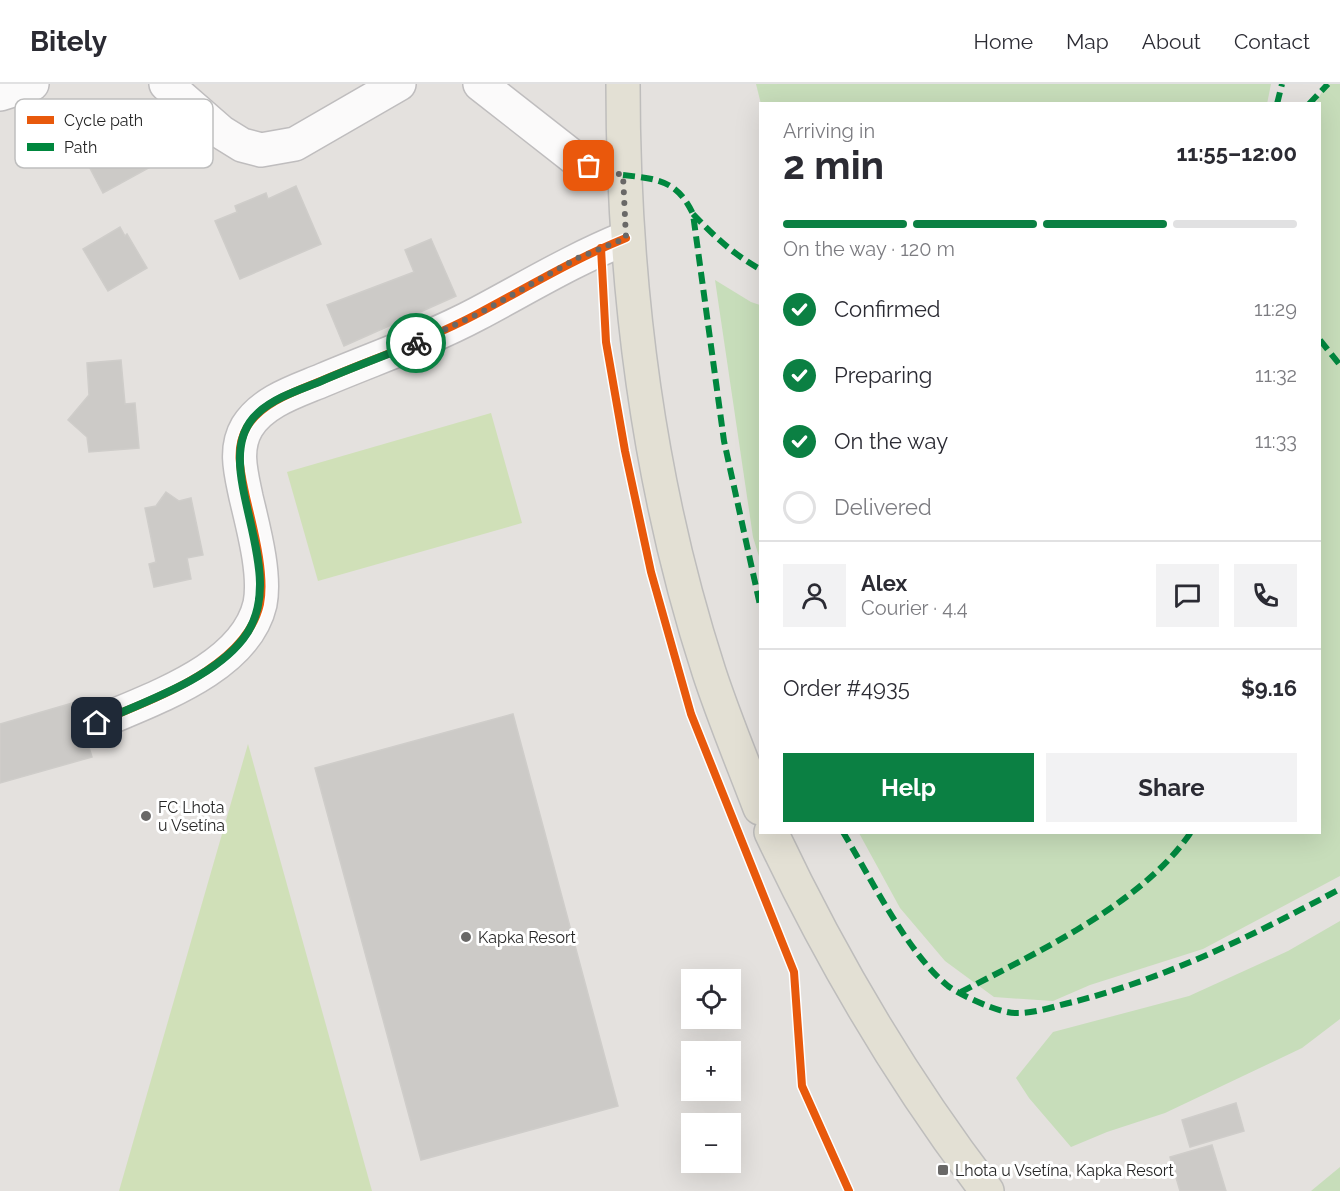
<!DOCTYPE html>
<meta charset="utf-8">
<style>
body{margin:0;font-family:Raleway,sans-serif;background:#f2f2f3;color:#2b2b33;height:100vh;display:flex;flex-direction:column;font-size:22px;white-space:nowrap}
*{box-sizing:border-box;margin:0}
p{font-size:20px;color:#7c7c81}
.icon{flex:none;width:33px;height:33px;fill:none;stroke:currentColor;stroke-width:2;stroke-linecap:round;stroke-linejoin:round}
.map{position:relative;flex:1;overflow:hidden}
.details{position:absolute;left:759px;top:18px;width:562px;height:732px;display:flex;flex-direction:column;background:#fff;border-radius:0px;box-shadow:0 6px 24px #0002}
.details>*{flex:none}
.buttons{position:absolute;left:681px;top:885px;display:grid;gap:12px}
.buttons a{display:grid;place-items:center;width:60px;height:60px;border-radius:0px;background:#fff;box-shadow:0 6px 24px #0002;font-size:30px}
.pin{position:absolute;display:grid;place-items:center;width:51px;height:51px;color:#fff;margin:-26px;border-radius:12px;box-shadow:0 3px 9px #0006}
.courier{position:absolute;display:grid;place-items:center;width:60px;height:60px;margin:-30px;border:4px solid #0b8043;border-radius:50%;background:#fff;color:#222;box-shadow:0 2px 8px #0007}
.summary em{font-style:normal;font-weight:700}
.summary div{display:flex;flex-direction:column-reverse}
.summary{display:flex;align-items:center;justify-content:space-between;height:102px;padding:0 24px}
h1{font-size:39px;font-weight:700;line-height:45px}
.bar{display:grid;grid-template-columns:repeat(4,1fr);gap:9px 6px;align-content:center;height:72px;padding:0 24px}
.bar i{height:8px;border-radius:4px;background:#e1e1e2}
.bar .active{background:#0b8043}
.bar p{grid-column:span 4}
.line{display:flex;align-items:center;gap:15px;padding:0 24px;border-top:2px solid #e1e1e2}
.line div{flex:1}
.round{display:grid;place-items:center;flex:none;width:63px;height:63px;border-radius:0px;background:#f2f2f3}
ol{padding:0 24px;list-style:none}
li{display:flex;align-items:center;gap:18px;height:66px}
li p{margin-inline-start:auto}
li .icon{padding:6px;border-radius:50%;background:#0b8043;color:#fff;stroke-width:4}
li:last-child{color:#7c7c81}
li i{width:33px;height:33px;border:3px solid #e1e1e2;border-radius:50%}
.action{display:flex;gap:12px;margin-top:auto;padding:12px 24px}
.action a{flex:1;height:69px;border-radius:0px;background:#0b8043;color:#fff;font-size:24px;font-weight:700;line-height:69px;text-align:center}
.action a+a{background:#f2f2f3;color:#2b2b33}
header{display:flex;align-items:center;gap:36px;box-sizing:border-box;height:84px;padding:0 30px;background:#fff;border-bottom:2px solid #e1e1e2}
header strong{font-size:28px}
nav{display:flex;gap:33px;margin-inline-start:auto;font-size:21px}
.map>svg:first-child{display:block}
</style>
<header>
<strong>Bitely</strong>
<nav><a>Home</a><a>Map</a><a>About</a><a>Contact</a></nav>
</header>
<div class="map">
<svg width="1340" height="1107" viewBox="0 0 1340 1107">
<rect width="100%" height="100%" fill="#e4e1de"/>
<g fill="#c7ddba">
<polygon points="756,0 1271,0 1267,20 761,20"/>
<polygon points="1326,0 1340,0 1340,792 1203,865 1090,901 1053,917 994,913 945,877 900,824 859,749 1320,748 1320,20 1316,19"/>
<polygon points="715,196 751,218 760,221 760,476 753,453"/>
<polygon points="1340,837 1340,935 1302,964 1165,1029 1107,1048 1071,1063 1029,1014 1016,994 1053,948 1189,912 1288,867"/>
<polygon points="1340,1083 1340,1107 1311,1107"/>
</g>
<g fill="#d0e0b8">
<polygon points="491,329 522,439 318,497 287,388"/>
<polygon points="248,660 372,1107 119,1107"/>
</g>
<g fill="#cccac7" stroke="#cfcdca" stroke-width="1.5">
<polygon points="128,34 154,81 103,109 82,69 96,61 92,53"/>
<polygon points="296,102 321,160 240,195 215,137 237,128 235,122 266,109 268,115"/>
<polygon points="120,143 125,152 127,150 147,184 108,207 83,165"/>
<polygon points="431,155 456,212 344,262 327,221 414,188 405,166"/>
<polygon points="121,276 125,320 135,319 139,364 89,368 87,353 68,336 89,311 87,279"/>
<polygon points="166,408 179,417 191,414 203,471 187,474 191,495 154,503 149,480 156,478 145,424 156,422"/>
<polygon points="76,618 80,632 80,646 86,654 92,673 0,699 0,640"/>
<polygon points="513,630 618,1022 421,1076 315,684"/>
<polygon points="1236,1019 1244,1047 1190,1063 1182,1036"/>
<polygon points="1212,1061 1226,1107 1180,1107 1170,1073"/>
</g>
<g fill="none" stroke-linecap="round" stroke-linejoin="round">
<g stroke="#bfbdbe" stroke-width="36">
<g id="street">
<polyline points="166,0 221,48 242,61 261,66 295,60 399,0"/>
<polyline points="480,0 577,76 589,82 623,91"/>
<polyline points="0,10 32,0"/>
<path d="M97,639C151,615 245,585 260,520C266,490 253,443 246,413C241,389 234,365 247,343C263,317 297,307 323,296C375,274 428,256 477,230C528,203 572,176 626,154"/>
</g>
</g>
<g stroke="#bebdbc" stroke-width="36">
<g id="primary">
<path d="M623,0C623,200 647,397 709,588C724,634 743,679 760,724"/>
<path d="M771,748C831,875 902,996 987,1107"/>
</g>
</g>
<use href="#street" stroke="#fbfafa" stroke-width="33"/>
<use href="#primary" stroke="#e3e0d4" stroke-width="33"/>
<g stroke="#00873e" stroke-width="6" stroke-dasharray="12 6" stroke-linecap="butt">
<polyline points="1277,20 1282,0"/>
<polyline points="1309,20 1328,0"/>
<path d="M623,91C658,95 677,96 693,130L724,357L760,521"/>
<path d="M693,130C713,151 734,171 760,185"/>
<polyline points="1320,256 1340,281"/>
<path d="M843,748C870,793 908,870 948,902C960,911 999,929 1015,929C1033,930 1055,922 1073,918C1167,894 1254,851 1340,805"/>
<path d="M961,908C1035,869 1143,820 1191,748"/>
</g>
<g stroke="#fff" stroke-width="11">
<g id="cycleway">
<polyline points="601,164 606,258 625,367 651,488 691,630 794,888 802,1002 849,1107"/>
<path d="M97,639C151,615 245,585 260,520C266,490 253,443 246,413C241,389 234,365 247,343C263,317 297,307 323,296C375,274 428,256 477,230C528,203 572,176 626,154"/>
</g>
</g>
<use href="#cycleway" stroke="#e8590c" stroke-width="8"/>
</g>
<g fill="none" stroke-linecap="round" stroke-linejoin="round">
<polyline stroke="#696867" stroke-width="6" stroke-dasharray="0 10.8" points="416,259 478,230 578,174 626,154 623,91 589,82"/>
<path stroke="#0b8043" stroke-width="8" d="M97,639C143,618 211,596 243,555C296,488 203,378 258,329C274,314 299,306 319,298C351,284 384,272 416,259"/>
</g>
<g fill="#696867" stroke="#fff" stroke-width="2">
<circle cx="146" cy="732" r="6"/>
<circle cx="466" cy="853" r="6"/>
<rect x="937" y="1080" width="12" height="12" rx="3"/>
</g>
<g text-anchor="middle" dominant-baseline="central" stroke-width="6" stroke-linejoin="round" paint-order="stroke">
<g font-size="16" fill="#272727" stroke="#fff" text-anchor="start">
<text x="158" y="723">FC Lhota<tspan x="158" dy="18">u Vsetína</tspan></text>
<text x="478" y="853">Kapka Resort</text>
<text x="955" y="1086">Lhota u Vsetína, Kapka Resort</text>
</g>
</g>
<rect x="15" y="15" width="198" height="69" rx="9" fill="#fff" stroke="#bebebe" stroke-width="1.5"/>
<rect x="27" y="32" width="27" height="8" fill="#e8590c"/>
<rect x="27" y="59" width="27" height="8" fill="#00873e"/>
<g font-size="16" fill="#272727">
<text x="64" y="42">Cycle path</text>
<text x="64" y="69">Path</text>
</g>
</svg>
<div class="buttons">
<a><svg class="icon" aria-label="locate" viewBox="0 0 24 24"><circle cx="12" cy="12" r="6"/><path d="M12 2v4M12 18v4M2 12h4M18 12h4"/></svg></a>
<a>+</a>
<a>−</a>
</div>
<div class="pin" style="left:589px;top:82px;background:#ea580c"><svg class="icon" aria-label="bag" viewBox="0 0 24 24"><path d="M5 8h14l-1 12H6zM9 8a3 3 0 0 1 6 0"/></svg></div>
<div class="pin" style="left:97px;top:639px;background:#1f2937"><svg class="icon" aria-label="home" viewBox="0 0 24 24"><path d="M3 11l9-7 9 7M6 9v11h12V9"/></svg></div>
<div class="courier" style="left:416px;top:259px"><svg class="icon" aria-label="bike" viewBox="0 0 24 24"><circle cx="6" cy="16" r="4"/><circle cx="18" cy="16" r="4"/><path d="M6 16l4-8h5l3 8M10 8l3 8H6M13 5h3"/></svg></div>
<section class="details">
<div class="summary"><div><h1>2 min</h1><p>Arriving in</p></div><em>11:55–12:00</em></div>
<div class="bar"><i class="active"></i><i class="active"></i><i class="active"></i><i></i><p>On the way · 120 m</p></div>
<ol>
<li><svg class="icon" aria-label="check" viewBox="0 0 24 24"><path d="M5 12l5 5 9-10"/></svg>Confirmed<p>11:29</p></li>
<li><svg class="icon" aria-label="check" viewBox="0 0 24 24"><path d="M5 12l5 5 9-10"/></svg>Preparing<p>11:32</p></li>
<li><svg class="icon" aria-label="check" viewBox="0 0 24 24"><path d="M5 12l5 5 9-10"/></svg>On the way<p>11:33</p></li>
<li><i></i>Delivered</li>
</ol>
<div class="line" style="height:108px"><a class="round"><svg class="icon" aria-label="person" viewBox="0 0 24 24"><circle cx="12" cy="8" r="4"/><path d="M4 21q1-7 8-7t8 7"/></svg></a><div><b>Alex</b><p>Courier · 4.4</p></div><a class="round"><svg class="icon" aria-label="chat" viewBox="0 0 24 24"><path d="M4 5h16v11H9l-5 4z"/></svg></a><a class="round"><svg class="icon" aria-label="phone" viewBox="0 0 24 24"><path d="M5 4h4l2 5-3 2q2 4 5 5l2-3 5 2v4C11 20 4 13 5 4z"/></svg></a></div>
<div class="line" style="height:78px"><div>Order #4935</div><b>$9.16</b></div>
<div class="action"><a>Help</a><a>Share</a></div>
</section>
</div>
